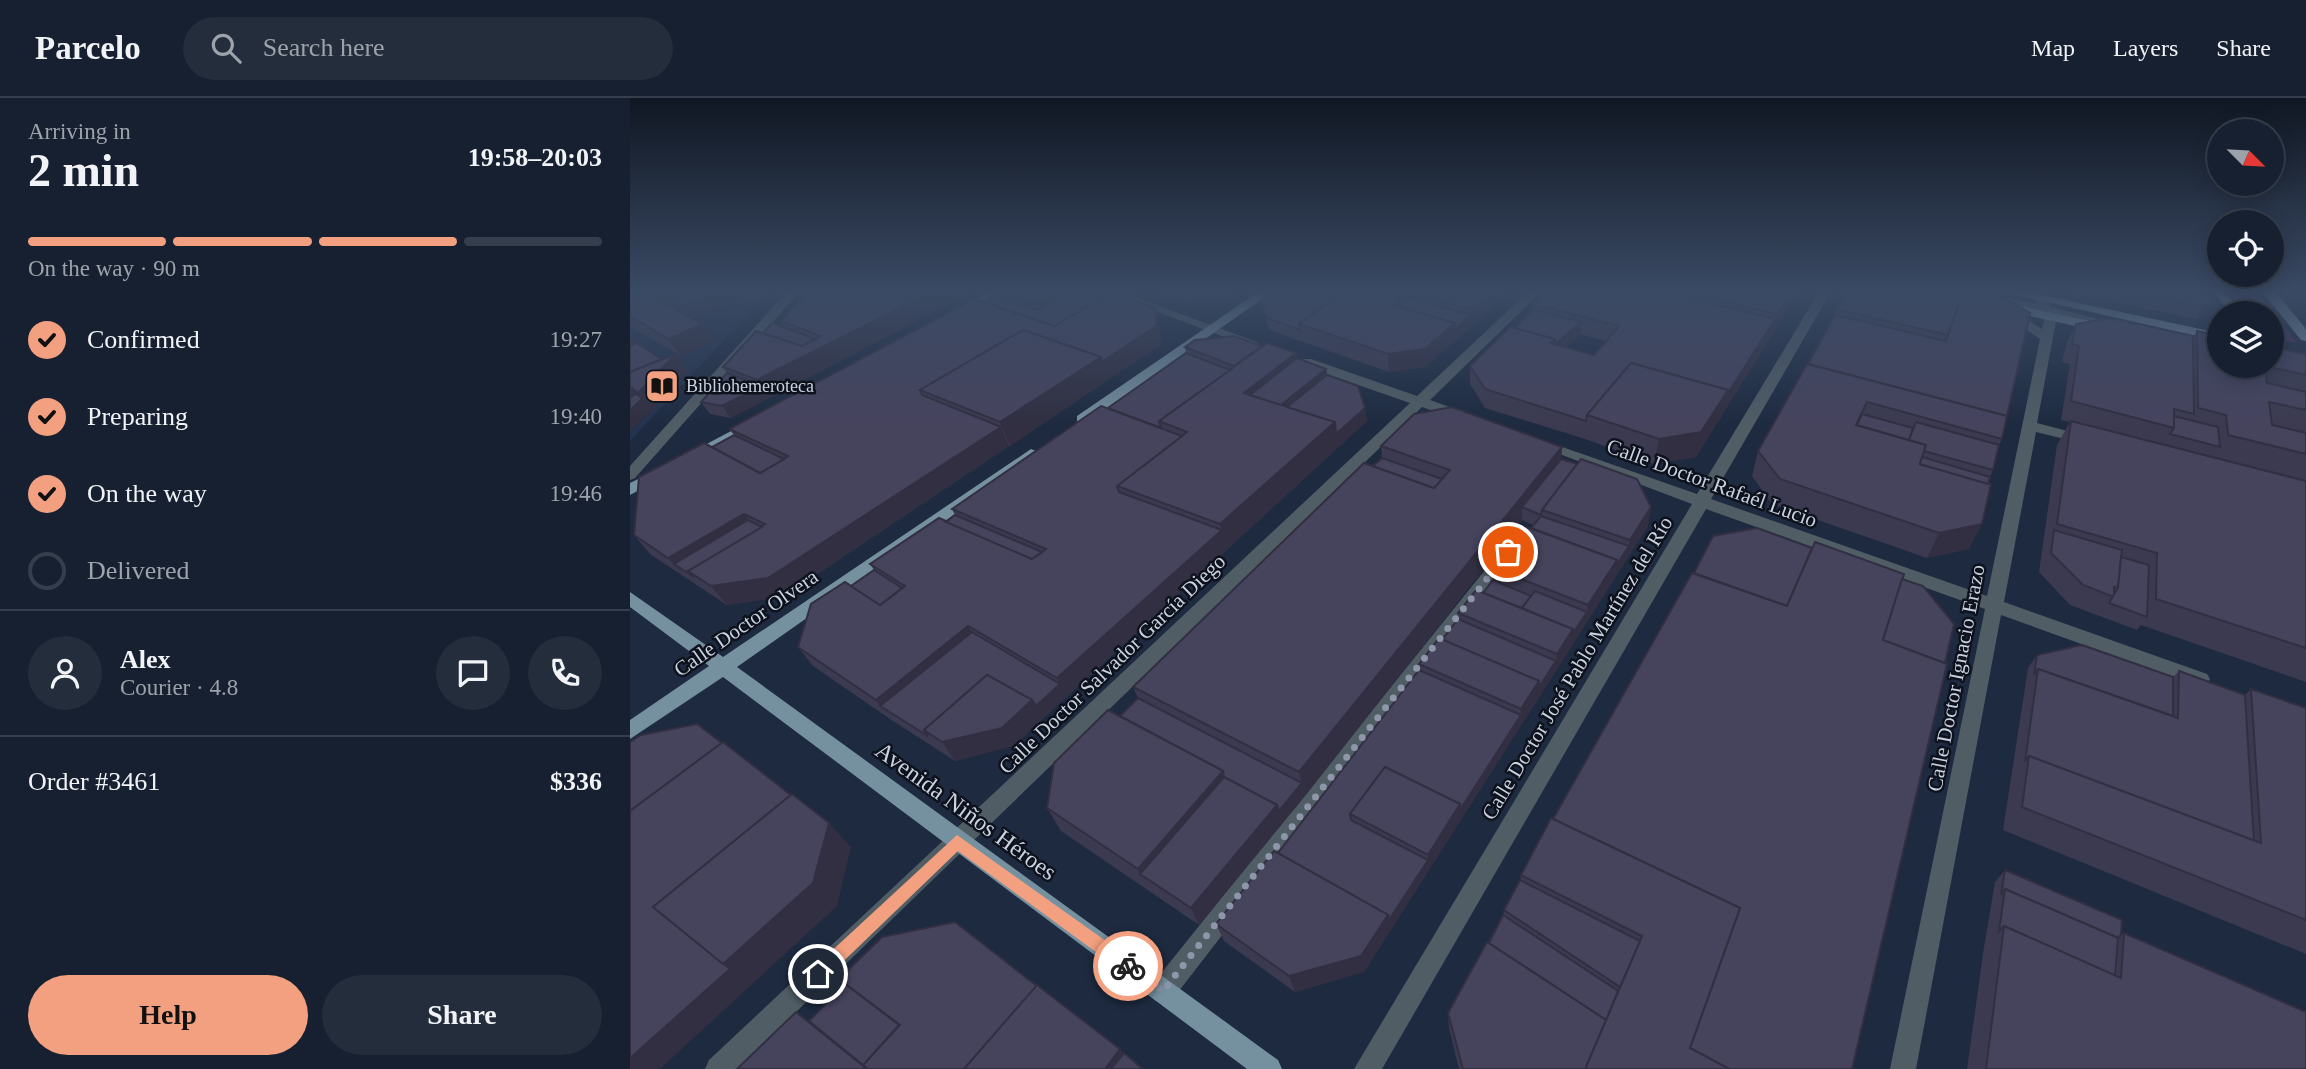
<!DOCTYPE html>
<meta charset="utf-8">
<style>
body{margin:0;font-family:"Times New Roman",serif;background:#232d3c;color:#f1f3f6;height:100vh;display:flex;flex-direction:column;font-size:26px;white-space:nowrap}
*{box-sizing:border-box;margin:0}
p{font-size:23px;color:#9ea3ab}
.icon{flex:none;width:38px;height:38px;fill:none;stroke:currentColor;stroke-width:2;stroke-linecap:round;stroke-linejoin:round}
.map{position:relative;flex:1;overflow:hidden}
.sheet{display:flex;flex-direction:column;background:#162030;width:630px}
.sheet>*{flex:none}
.needle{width:46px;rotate:114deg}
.buttons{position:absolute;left:1577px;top:21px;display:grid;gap:14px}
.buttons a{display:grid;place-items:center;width:77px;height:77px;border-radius:50%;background:#162030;box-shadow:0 4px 18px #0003,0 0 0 2px #353e4c;font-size:35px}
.pin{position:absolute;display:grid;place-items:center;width:60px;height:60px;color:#fff;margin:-30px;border:4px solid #fff;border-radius:50%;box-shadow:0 2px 7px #0007}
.courier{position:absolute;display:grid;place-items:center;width:70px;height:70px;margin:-35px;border:5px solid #f2a07f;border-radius:50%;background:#fff;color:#222;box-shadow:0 2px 9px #0007}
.summary em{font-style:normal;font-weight:700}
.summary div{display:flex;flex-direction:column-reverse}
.summary{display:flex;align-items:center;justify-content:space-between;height:119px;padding:0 28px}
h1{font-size:46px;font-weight:700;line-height:52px}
.bar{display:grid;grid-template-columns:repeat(4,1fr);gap:10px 7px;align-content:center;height:84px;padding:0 28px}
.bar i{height:9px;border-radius:5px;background:#353e4c}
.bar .current{background:#f2a07f}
.bar p{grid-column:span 4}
.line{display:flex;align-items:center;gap:18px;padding:0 28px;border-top:2px solid #353e4c}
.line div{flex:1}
.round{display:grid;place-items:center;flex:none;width:74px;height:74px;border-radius:37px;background:#232d3c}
ol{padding:0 28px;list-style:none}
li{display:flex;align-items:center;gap:21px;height:77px}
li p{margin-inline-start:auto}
li .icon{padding:7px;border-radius:50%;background:#f2a07f;color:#111;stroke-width:4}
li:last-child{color:#9ea3ab}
li i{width:38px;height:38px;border:4px solid #353e4c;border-radius:50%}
.action{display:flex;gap:14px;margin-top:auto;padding:14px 28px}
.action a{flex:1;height:80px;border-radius:42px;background:#f2a07f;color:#111;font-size:28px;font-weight:700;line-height:80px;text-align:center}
.action a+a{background:#232d3c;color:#f1f3f6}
header{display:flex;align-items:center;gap:42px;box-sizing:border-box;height:98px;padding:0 35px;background:#162030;border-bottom:2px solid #353e4c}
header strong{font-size:33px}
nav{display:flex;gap:38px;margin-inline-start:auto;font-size:24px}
.search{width:490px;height:63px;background:#232d3c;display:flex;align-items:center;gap:18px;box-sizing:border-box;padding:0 24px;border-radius:38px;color:#9ea3ab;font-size:26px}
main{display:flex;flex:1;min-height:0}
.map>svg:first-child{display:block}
</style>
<header>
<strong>Parcelo</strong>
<div class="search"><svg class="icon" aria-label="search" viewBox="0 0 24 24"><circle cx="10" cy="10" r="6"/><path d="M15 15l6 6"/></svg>Search here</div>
<nav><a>Map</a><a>Layers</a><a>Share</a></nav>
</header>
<main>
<section class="sheet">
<div class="summary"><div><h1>2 min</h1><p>Arriving in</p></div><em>19:58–20:03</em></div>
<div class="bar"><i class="current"></i><i class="current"></i><i class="current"></i><i></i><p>On the way · 90 m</p></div>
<ol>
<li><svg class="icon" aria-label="check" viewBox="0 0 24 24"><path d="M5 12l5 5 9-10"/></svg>Confirmed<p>19:27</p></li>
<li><svg class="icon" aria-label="check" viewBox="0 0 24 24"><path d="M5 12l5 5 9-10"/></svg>Preparing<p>19:40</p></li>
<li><svg class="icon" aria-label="check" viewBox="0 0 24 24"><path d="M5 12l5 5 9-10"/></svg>On the way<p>19:46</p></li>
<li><i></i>Delivered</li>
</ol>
<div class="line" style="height:126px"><a class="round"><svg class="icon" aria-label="person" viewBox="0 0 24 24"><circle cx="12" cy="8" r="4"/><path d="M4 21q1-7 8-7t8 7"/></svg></a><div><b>Alex</b><p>Courier · 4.8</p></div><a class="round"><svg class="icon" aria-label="chat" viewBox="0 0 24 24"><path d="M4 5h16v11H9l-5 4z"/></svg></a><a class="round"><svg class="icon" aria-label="phone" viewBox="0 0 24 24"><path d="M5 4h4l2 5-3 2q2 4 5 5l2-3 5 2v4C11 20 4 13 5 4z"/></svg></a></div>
<div class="line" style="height:91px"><div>Order #3461</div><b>$336</b></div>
<div class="action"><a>Help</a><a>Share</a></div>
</section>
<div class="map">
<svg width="1676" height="971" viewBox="0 0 1676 971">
<rect width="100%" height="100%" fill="#1d2a40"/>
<polygon fill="#23324e" points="0,192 141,192 0,343"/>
<polygon fill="#552e60" points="1596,192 1625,192 1666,244 1642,242 1642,215 1613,215"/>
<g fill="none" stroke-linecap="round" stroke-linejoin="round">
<g fill="#505d65" fill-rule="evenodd">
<polygon points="158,192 171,192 5,380 0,382 0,368"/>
<polygon points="469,192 487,192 629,245 623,249 618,248"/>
<polygon points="900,192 913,192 800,302 836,315 836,321 826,321 792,309 107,971 75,971 79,962 780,305 671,267 671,261 681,261 787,298"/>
<polygon points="1190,192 1202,192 1081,401 1357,498 1410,241 1372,215 1382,212 1412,231 1415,219 1412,215 1317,192 1341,192 1407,206 1398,192 1410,192 1421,209 1496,228 1490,232 1427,218 1407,325 1460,339 1462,342 1455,346 1406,334 1374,504 1577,576 1580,581 1577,586 1570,589 1563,586 1371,517 1286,971 1260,971 1355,511 1076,411 752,971 724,971 1062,406 903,346 905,343 915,343 1067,396"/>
<polygon points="877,450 883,452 885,456 883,460 542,902 533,906 524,902 520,893 524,884 871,452"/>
</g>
<g fill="#75909f" fill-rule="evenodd">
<polygon points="363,192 378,192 336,217 326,214"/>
<polygon points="631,192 645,192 457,324 447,324 447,318"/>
<polygon points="1364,192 1388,192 1589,235 1589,243"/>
<polygon points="1582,192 1594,192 1612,215 1600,215"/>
<polygon points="1631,192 1644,192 1676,231 1676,243 1671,242"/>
<polygon points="1377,205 1473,226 1479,230 1473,234 1373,212 1371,209"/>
<polygon points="122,322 129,326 127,329 65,362 55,362 52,359"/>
<polygon points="401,351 406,353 409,356 406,359 107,569 648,962 652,971 617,971 93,579 0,641 0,622 79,568 0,509 0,494 93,559"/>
<polygon points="29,371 37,376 34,379 0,397 0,385"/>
</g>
</g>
<g fill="#3c3a50" fill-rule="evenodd">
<polygon points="0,192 131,192 62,220 73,226 85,244 51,258 0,228"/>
<polygon points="180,192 346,192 101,320 80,316 71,304 97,275 93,269 133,235 154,229 151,223"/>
<polygon points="361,192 529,228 531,246 380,348 379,348 153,499 97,507 20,456 4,437 104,337 99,331 352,204 363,198"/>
<polygon points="523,192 606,192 592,202 561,205"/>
<polygon points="646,192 873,192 873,198 860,212 795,269 759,274 639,232 631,202"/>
<path d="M917,192H1170L1066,359L1024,366L955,341L855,310L840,286V268L885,230L903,212V206ZM950,236L976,243L964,257L935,249Z"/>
<polygon points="1347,192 1372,341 1369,347 1363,372 1360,379 1339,451 1297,460 1142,406 1122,378 1128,353 1178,266 1205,217 1206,211"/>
<polygon points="1430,192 1574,192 1577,217 1566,221"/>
<polygon points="1642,222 1649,225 1645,231 1642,231"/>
<polygon points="1446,226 1563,239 1567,233 1676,256 1676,584 1511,527 1507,532 1440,507 1409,474 1427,347 1440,324 1431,322 1440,266 1432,264 1437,244"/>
<polygon points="632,248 666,255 667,260 696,271 697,277 735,310 737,323 383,648 325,663 260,621 183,568 168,549 221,488 244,472 240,466 316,424 325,417 322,411 478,310 556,255 555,249"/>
<polygon points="751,348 932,349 931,361 1018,428 734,874 665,894 594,843 586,826 648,755 789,572 789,566 812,542 828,521 828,515 853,495 863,482 863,470 903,427 892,422 675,698 569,827 431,733 417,710 490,618 508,600 503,589 743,368 752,360"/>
<polygon points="1182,450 1272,481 1222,971 829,971 819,930 818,915 873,817 874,812 890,782 891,777 1064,475"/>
<polygon points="1407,557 1543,579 1549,573 1615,597 1621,591 1676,610 1676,856 1373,732 1398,570"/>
<polygon points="1375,772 1491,837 1494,835 1676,971 1337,971 1354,849 1365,784"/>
</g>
<g fill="#312f41" fill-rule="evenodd">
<polygon points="49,192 131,192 61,220 53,208 48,205 55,217 27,201"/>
<polygon points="305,192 346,192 101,320 92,308 131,288 127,282"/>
<polygon points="430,192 450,192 411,224 405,206"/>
<polygon points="558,192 606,192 592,202 561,205"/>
<polygon points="868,192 873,192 873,198 860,212 860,200"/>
<polygon points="1162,192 1170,192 1066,359 1024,366 1029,341 1098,292 1145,221 1147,216"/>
<polygon points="779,194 780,212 764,207"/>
<polygon points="860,195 860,212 841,229 841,211"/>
<polygon points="1584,205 1577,217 1566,221 1573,209"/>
<polygon points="525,210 529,228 531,246 380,348 370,324"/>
<polygon points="841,217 841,229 795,269 759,274 758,256"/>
<polygon points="951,224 950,236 924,258 921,245 925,241"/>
<polygon points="73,226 85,244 51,258 38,241"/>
<polygon points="3,239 16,257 0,263 0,240"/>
<polygon points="666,255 670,279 615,301 614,295"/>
<path d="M46,256L58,274L22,313L12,301L22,313L0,334V280ZM2,290L8,295L12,301L11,302Z"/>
<polygon points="696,271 699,289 648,317 647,311"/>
<polygon points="735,310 737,323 597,451 590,426 705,324"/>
<polygon points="371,329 379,348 153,499 97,507 81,488"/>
<polygon points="932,349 930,373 892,409 892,422 675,698 669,674"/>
<polygon points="1021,409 1018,428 925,575 927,556 943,531 957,514 958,507 987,462 999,448 1000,442"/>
<polygon points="114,416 128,435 44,466 55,479 38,460"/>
<polygon points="1352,426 1339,451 1297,460 1309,435"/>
<polygon points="592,432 597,451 436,599 427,580"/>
<polygon points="338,528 349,547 250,608 246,602"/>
<polygon points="926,563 925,575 760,833 759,822 798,762 798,757 891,617 891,611 909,583"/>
<polygon points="430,586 436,599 383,648 325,663 312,644 402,602"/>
<polygon points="593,673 601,697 510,776 508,771"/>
<polygon points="672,685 675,698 569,827 561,810 647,707"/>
<polygon points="199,725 221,749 207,808 30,971 0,971 0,960 93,866"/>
<polygon points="758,817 760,833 734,874 665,894 659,878"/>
<polygon points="490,951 504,969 503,971 475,971"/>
</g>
<g fill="#46435d" stroke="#312f41" stroke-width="2">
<polygon points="0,192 49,192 27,201 73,226 38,241 0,218"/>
<polygon points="67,192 94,192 53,208 48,205 40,208 35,205"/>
<polygon points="180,192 255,192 258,193 261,192 305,192 127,282 93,269 126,233 172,248 191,238 151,223"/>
<polygon points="361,192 430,192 405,206"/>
<polygon points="441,192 461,192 476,198 424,228 352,204 363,198 407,212"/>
<polygon points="646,192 715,192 669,226 670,232 637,220 631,202"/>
<polygon points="715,192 852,192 860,195 841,211 779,194 764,207 825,225 795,251 758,256 669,226"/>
<polygon points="852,192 868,192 860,200 860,195"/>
<polygon points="917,192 1024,192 1145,221 1097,297 1098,292 1001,265 957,317 956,323 855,291 840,268 880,229 925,241 921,245 964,257 989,228 903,206"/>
<polygon points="1047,192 1162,192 1147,216"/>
<polygon points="1217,192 1334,192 1318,237 1206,211"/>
<polygon points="1334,192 1347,192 1368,196 1400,215 1377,318 1178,266 1205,217 1316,243"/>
<polygon points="1477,192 1479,196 1463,193 1463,192"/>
<polygon points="1493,192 1574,192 1584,205 1573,209"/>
<polygon points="481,195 525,210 526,228 473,263 471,259 393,232 290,292 292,297 371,329 138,480 81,488 58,473 135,426 114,416 38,460 4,437 9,379 74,345 130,375 158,358 99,331 344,201 424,228"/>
<polygon points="780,200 841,217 825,231 825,225 769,209"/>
<polygon points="903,212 951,224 925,246 925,241 885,230"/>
<polygon points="1480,220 1563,238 1564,316 1544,311 1544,330 1441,303 1449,248 1442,246 1446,226"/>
<polygon points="142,225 185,241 172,248 133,235"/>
<polygon points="393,232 471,259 370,324 290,292"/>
<polygon points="1567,233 1589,238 1589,268 1635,268 1637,285 1676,294 1676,312 1639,304 1642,327 1676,335 1676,356 1598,337 1596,317 1568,310"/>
<polygon points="604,238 632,248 604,268 555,249 565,242"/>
<polygon points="7,245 32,261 0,274 0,248"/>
<polygon points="637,245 666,255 614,295 705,324 590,426 487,388 557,334 529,323"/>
<polygon points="1642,249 1676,256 1676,277 1635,268 1642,268"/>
<polygon points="556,255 600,272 529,323 531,330 478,310"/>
<polygon points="46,256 8,295 2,290 0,291 0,274"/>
<polygon points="667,260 696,271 651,307 620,297"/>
<polygon points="1001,265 1098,292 1071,334 1029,341 957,317"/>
<polygon points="1177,266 1377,318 1372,341 1237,304 1226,327 1296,347 1290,366 1361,386 1352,426 1309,435 1150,381 1128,353"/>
<polygon points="97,275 131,288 92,308 71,304"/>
<polygon points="697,277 728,288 735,310 706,336 705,324 657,309"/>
<polygon points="7,296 12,301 0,312 0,299"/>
<polygon points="471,308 552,338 487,388 489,394 592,432 427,580 338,528 246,602 168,549 181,506 215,484 250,507 275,488 240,466 309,420 402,461 407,458 416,451 322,411"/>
<polygon points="822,309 932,349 669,674 503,589 734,365 804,390 820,372 751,348 784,316"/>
<polygon points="1232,316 1283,330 1279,342 1227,327"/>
<polygon points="1544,318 1588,329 1590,349 1540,336 1544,330"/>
<polygon points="1441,323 1676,383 1676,550 1526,501 1527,455 1427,426"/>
<polygon points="1286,324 1369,347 1363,372 1294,353 1296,347 1279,342"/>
<polygon points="104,337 154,361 130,375 82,349"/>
<polygon points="1292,359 1360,379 1358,386 1290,366"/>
<polygon points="752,360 812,381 804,390 743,368"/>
<polygon points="931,361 947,366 912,412 911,417 892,409"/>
<polygon points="951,361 1007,381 1021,409 1000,442 912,412"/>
<polygon points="325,417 412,454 402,461 316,424"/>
<polygon points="911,418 999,448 986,468 987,462 901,430"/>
<polygon points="118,422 132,429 58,473 64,479 44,466"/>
<polygon points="897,429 987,462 958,507 863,470"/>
<polygon points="1127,430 1182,450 1157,508 1064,475 1083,438"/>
<polygon points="1424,432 1492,452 1488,490 1484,489 1484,499 1453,487 1421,455"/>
<polygon points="1185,444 1274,476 1253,542 1317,566 1222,971 1099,971 1060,950 1110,810 923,721 1062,475 1157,508"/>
<polygon points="1491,459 1519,467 1517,519 1479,505 1488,490"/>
<polygon points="244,472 272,490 250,507 221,488"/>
<polygon points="1272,481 1293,488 1324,526 1315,565 1253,542"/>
<polygon points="863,482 901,498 892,510 853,495"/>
<polygon points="846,492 943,531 927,556 828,515"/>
<polygon points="905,493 957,514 942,537 943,531 892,510"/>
<polygon points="828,521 926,563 909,589 909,583 812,542"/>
<polygon points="342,534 430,586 406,608 402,602 357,577 294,632 298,638 250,608"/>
<polygon points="809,540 909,583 891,611 789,566"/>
<polygon points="1452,547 1543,579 1543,618 1408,571 1404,577 1407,557"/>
<polygon points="1408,571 1548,620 1549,573 1615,597 1624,743 1399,658 1395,664"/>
<polygon points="789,572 891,617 830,712 830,706 755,669 720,716 721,722 798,762 759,822 758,817 648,755"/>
<polygon points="357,577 402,602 372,630 312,644 294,632"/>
<polygon points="1621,591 1676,610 1676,822 1392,709 1399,658 1631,745"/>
<polygon points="508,600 672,685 649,713 647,707 594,679 593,673 490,618"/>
<polygon points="478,612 593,673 508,771 417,710 424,665"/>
<polygon points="67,626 92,645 0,713 0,644 11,637"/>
<polygon points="93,644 161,697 23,809 100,871 0,960 0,713"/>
<polygon points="755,669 830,706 798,757 720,716"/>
<polygon points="594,679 647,707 561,810 510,776"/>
<polygon points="162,696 199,725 183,785 93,866 23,809"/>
<polygon points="921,720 1110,810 1060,950 1099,971 955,971 1012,838 891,777"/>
<polygon points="644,753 758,817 731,858 659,878 586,826"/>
<polygon points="1375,772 1492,822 1491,837 1488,840 1375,791 1371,797"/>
<polygon points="890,782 1010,843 990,889 874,812"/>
<polygon points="1375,791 1488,840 1485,878 1374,828 1369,833"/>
<polygon points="873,817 988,893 976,922 859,845"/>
<polygon points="325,824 407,888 334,971 238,971 233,967 270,927 209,881 252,839"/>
<polygon points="1374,828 1491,880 1494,835 1676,914 1676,971 1356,971"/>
<polygon points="857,844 976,922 955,971 833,971 818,915"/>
<polygon points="215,886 269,927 233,967 179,923"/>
<polygon points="407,887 490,951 475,971 334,971"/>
<polygon points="166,914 237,971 107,971"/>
<polygon points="494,955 513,971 481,971"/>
</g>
<linearGradient id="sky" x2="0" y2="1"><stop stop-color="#101723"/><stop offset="0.59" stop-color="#3a4a64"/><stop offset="1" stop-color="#3a4a64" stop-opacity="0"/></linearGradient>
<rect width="1676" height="328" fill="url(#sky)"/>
<polygon fill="#f2a07f" points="327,737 504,863 504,874 493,874 328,753 194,882 182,882 182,871"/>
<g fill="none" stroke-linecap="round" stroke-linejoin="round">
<polyline stroke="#8d97a9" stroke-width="7" stroke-dasharray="0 12.6" points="498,868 533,893 878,454"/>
</g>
<defs>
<g id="library-square" transform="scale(1.75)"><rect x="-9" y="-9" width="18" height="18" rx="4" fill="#f2a07f" stroke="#0d121c"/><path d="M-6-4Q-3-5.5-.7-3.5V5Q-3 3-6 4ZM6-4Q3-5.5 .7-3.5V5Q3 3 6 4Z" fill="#111"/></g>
</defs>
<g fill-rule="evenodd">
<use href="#library-square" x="32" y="288"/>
</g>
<g text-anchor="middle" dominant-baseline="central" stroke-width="5" stroke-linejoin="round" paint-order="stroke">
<g font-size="18" fill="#cad2e1" stroke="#0d121c" text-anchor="start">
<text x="56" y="288">Bibliohemeroteca</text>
</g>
<g font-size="21" fill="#cad2e1" stroke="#0d121c">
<text transform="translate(1082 385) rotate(20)">Calle Doctor Rafaél Lucio</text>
<text transform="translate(116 525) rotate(-35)">Calle Doctor Olvera</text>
<text transform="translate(482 566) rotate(-44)">Calle Doctor Salvador García Diego</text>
<text transform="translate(947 570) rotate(-59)">Calle Doctor José Pablo Martínez del Río</text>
<text transform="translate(1326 580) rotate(-79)">Calle Doctor Ignacio Erazo</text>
</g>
<g font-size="24" fill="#cad2e1" stroke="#0d121c">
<text transform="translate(336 713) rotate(36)">Avenida Niños Héroes</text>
</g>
</g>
</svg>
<div class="buttons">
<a><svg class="needle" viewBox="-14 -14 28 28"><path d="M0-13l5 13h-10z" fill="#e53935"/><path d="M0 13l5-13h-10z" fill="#9ea3ab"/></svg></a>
<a><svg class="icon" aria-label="locate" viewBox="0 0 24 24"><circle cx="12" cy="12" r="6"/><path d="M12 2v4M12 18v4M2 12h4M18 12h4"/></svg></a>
<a><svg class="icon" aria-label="layers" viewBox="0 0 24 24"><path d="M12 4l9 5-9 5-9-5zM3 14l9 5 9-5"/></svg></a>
</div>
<div class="pin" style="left:878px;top:454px;background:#ea580c"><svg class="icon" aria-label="bag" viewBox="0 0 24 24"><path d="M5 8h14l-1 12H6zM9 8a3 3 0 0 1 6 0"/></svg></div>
<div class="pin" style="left:188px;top:876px;background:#1f2937"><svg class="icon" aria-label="home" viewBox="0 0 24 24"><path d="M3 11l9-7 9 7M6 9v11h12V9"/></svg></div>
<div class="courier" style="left:498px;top:868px"><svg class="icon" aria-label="bike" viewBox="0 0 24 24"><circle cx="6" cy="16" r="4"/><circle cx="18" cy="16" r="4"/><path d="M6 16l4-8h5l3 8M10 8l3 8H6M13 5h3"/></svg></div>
</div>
</main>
